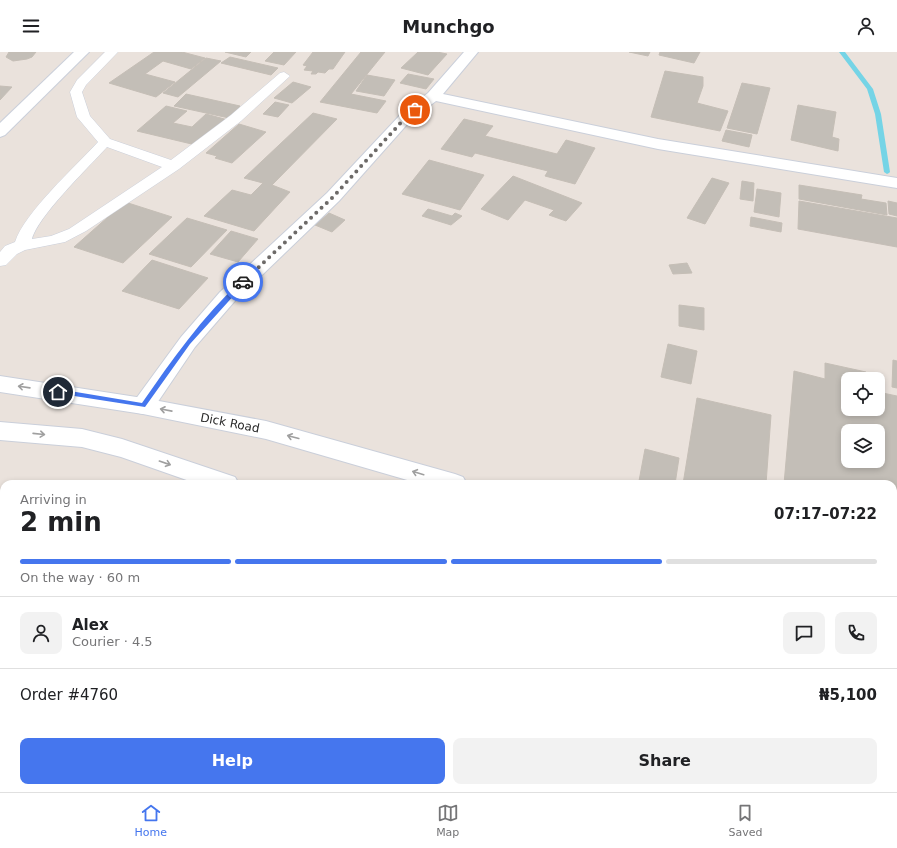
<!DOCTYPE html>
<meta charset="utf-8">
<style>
body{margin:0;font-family:"DejaVu Sans",sans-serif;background:#f2f2f2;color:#202124;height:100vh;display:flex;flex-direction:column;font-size:15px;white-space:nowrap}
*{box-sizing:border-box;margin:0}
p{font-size:13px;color:#757577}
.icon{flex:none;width:22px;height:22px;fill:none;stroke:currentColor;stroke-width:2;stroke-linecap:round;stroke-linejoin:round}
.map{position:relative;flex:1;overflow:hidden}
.sheet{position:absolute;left:0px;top:428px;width:897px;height:312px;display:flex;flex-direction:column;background:#fff;border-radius:12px 12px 0 0;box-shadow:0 2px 6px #0003}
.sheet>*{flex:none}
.tools{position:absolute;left:841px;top:320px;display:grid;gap:8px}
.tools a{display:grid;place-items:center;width:44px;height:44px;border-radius:8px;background:#fff;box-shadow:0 2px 6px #0003;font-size:20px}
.pin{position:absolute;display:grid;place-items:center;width:34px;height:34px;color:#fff;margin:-17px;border:2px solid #fff;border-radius:50%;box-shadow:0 1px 4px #0007}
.courier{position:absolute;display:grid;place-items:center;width:40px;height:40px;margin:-20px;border:3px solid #4576ee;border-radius:50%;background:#fff;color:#222;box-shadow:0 1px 5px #0007}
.headline em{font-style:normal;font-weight:700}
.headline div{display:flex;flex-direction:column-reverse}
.headline{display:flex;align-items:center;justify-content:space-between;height:68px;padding:0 20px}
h1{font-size:26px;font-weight:700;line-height:30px}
.bar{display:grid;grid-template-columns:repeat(4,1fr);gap:6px 4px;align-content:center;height:48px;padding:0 20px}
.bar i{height:5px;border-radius:3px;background:#e0e0e0}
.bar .active{background:#4576ee}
.bar p{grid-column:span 4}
.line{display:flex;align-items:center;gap:10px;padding:0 20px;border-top:1px solid #e0e0e0}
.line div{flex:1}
.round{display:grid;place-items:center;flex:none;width:42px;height:42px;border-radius:8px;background:#f2f2f2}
.action{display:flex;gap:8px;margin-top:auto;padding:8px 20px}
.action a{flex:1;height:46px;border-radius:8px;background:#4576ee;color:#fff;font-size:16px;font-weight:700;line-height:46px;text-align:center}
.action a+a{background:#f2f2f2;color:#202124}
header{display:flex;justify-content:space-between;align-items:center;height:52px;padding:0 20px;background:#fff;font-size:18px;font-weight:700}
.menu{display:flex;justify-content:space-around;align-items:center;height:56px;border-top:1px solid #e0e0e0;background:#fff;font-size:11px;color:#757577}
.menu a{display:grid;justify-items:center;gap:2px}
.menu .active{color:#4576ee}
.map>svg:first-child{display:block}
</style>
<header><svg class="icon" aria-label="menu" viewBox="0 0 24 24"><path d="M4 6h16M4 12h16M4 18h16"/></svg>Munchgo<svg class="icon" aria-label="person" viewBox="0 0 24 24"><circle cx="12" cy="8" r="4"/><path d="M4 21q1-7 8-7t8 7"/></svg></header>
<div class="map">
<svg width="897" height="740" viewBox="0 0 897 740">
<rect width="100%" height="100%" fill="#eae2dc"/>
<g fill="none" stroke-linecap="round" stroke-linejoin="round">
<polygon fill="#75d4e6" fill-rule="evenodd" points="839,0 845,0 873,37 881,62 890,120 889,121 887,122 884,120 875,62 867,37"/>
</g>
<g fill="#c3beb7" stroke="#c5beb6" fill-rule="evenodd">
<polygon points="9,0 36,0 32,5 27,7 13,9 6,5"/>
<polygon points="154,0 182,0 205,6 191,17 163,9 145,22 175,30 156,45 109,31"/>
<polygon points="225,0 251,0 246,5"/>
<polygon points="274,0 296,0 284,13 265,9"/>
<polygon points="313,0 345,0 333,17 329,17 325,21 318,20 316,22 311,22 313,19 304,18 307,14 303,13"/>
<polygon points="361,0 385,0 351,42 386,49 377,61 320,50"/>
<polygon points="418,0 437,0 447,2 428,23 401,16"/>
<polygon points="629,0 650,0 648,4"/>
<polygon points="660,0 700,0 694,11 659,3"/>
<polygon points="230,5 278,16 271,23 221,11"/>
<polygon points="206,6 221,9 178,45 163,41"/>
<polygon points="665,19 703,25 703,34 697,51 728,59 720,79 651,65"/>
<polygon points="408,22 434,27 426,37 400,31"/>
<polygon points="367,23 395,28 384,44 356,39"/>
<polygon points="293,30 311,35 292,51 274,46"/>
<polygon points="742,31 770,36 757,82 727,76"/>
<polygon points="0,34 12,35 0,48"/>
<polygon points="186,42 240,54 229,66 174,54"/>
<polygon points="275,50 289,53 278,65 263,62"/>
<polygon points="798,53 836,60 832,85 839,87 838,99 791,88"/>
<polygon points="166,54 187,59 173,71 192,75 206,62 228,68 200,94 137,79"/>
<polygon points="313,61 337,67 272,133 290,140 254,179 204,164 232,138 251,143 263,131 244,126"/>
<polygon points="464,67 493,74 485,84 557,102 566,88 595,96 575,132 545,124 548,119 475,101 472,105 441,97"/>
<polygon points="239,72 266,80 232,111 215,106 217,104 206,101"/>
<polygon points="726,78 752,83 749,95 722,89"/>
<polygon points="429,108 484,123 460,158 402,142"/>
<polygon points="513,124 582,151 566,169 549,163 554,158 525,148 508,168 481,157"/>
<polygon points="712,126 729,131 705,172 687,166"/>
<polygon points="742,129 754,131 753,149 740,147"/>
<polygon points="799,133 862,143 861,147 886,151 887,163 799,147"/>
<polygon points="757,137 781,141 779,165 754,160"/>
<polygon points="799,149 897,166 897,195 798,177"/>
<polygon points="888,149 897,151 897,164 889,162"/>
<polygon points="125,150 172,165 123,211 74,195"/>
<polygon points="428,157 452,164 455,161 462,164 451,173 422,164"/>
<polygon points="329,161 345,168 332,180 315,173"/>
<polygon points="751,165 782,171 781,180 750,174"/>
<polygon points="187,166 227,178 191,215 149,202"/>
<polygon points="231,179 258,187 238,210 210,202"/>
<polygon points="152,208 208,226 179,257 122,239"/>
<polygon points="687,211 692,221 673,222 669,213"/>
<polygon points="679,253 704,256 704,278 679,274"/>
<polygon points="668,292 697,299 691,332 661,325"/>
<polygon points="893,308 897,309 897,336 892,335"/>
<path d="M825,311L866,320L867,327H848V357H878V340L897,344V475L893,473V432H784L794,319L825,327ZM848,379H878V409H848Z"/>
<polygon points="697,346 771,363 766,432 683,432"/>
<polygon points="645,397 679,406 675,432 650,432 639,429"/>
<polygon points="893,476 897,477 897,490 893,489"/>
<polygon points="660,736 850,736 858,740 667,740"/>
</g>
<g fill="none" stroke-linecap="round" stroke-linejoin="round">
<g stroke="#cacfda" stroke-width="1">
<path id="lane" d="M105,0H118L86,33L82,40L90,64L110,87L171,108L231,63L280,21L284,20L290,24L241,69L179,117L86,179L65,190L25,198L17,202L6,213L0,214V200L5,194L15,190C25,160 75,115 98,90L77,65L70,40L77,28ZM107,95L162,115L69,177L51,184L32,187C38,164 89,115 107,95Z"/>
</g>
<g stroke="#cacfda" stroke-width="2">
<g id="street">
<polygon points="74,0 89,0 5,83 0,85 0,71"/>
<polygon points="464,0 478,0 443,42 658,87 897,126 897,136 658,97 436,49 411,68 339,149 234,250 195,295 151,360 143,362 135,360 132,354 135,348 181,285 220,240 327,141 401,62 428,41"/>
<polygon points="4,495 4,520 0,522 0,496"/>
<polygon points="234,736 276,736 274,740 233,740"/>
<polygon points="364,736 398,736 399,740 366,740"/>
</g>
</g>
<g stroke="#cacfda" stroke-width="2">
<g id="secondary">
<polygon points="0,324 143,346 266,369 455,422 463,425 467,432 421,432 266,387 143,362 0,340"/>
<polygon points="0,370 82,377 122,387 235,425 239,432 198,432 121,405 82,395 0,388"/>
<polygon points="893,569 897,570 897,596 893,595"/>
<polygon points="893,644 897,645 897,674 893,673"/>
</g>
</g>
<use href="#lane" fill="#fff" fill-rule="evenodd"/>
<use href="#street" fill="#fff" fill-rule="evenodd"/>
<use href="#secondary" fill="#fff" fill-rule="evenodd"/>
</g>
<defs><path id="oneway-shaft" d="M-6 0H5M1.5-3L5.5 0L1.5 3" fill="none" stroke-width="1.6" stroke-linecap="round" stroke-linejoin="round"/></defs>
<g stroke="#9f9f9f">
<use href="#oneway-shaft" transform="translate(24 335) rotate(-172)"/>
<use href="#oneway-shaft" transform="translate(166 358) rotate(-169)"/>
<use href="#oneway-shaft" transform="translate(39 382) rotate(6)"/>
<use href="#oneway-shaft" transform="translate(293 385) rotate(-165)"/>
<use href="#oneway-shaft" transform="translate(165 411) rotate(19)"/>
<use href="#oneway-shaft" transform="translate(418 421) rotate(-163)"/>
</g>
<path fill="#4576ee" d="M241,229L246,230L190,292L145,355L55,341V338L58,337L142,351C172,308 202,265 241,229Z"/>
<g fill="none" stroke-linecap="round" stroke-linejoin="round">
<polyline stroke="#6d6a68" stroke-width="4" stroke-dasharray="0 7.2" points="243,230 333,145 406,65 415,58"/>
</g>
<g text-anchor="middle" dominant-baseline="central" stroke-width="3.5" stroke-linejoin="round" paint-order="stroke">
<g font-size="12" fill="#292929" stroke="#fff">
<text transform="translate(230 371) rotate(11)">Dick Road</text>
</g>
</g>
</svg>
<div class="tools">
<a><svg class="icon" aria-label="locate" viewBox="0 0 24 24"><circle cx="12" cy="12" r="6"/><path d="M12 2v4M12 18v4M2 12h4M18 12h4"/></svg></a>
<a><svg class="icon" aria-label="layers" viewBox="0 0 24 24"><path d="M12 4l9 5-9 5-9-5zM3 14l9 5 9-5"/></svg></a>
</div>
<div class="pin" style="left:415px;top:58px;background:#ea580c"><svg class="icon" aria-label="bag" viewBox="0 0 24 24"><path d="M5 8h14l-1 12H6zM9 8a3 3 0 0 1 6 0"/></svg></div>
<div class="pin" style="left:58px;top:340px;background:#1f2937"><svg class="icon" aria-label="home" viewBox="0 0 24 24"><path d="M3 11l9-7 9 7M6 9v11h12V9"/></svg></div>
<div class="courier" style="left:243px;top:230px"><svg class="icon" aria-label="car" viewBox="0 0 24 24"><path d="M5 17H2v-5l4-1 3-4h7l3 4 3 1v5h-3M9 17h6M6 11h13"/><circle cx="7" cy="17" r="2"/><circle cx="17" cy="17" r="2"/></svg></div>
<section class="sheet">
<div class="headline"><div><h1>2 min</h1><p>Arriving in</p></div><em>07:17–07:22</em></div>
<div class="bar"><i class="active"></i><i class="active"></i><i class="active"></i><i></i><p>On the way · 60 m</p></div>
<div class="line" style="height:72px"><a class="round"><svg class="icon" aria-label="person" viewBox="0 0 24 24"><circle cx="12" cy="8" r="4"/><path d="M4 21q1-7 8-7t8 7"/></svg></a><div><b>Alex</b><p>Courier · 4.5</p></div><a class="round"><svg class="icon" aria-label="chat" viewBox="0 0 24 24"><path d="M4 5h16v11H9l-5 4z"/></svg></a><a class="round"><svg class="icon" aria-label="phone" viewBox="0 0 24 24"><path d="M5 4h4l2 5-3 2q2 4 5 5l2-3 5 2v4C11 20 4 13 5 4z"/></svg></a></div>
<div class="line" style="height:52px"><div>Order #4760</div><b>₦5,100</b></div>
<div class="action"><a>Help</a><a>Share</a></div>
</section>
</div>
<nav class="menu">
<a class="active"><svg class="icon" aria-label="home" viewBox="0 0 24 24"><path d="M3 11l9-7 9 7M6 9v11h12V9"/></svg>Home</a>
<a><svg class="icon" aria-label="map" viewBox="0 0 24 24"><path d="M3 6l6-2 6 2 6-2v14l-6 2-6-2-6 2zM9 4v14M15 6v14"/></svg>Map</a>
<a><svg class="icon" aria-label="saved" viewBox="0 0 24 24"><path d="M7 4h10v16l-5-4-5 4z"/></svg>Saved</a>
</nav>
